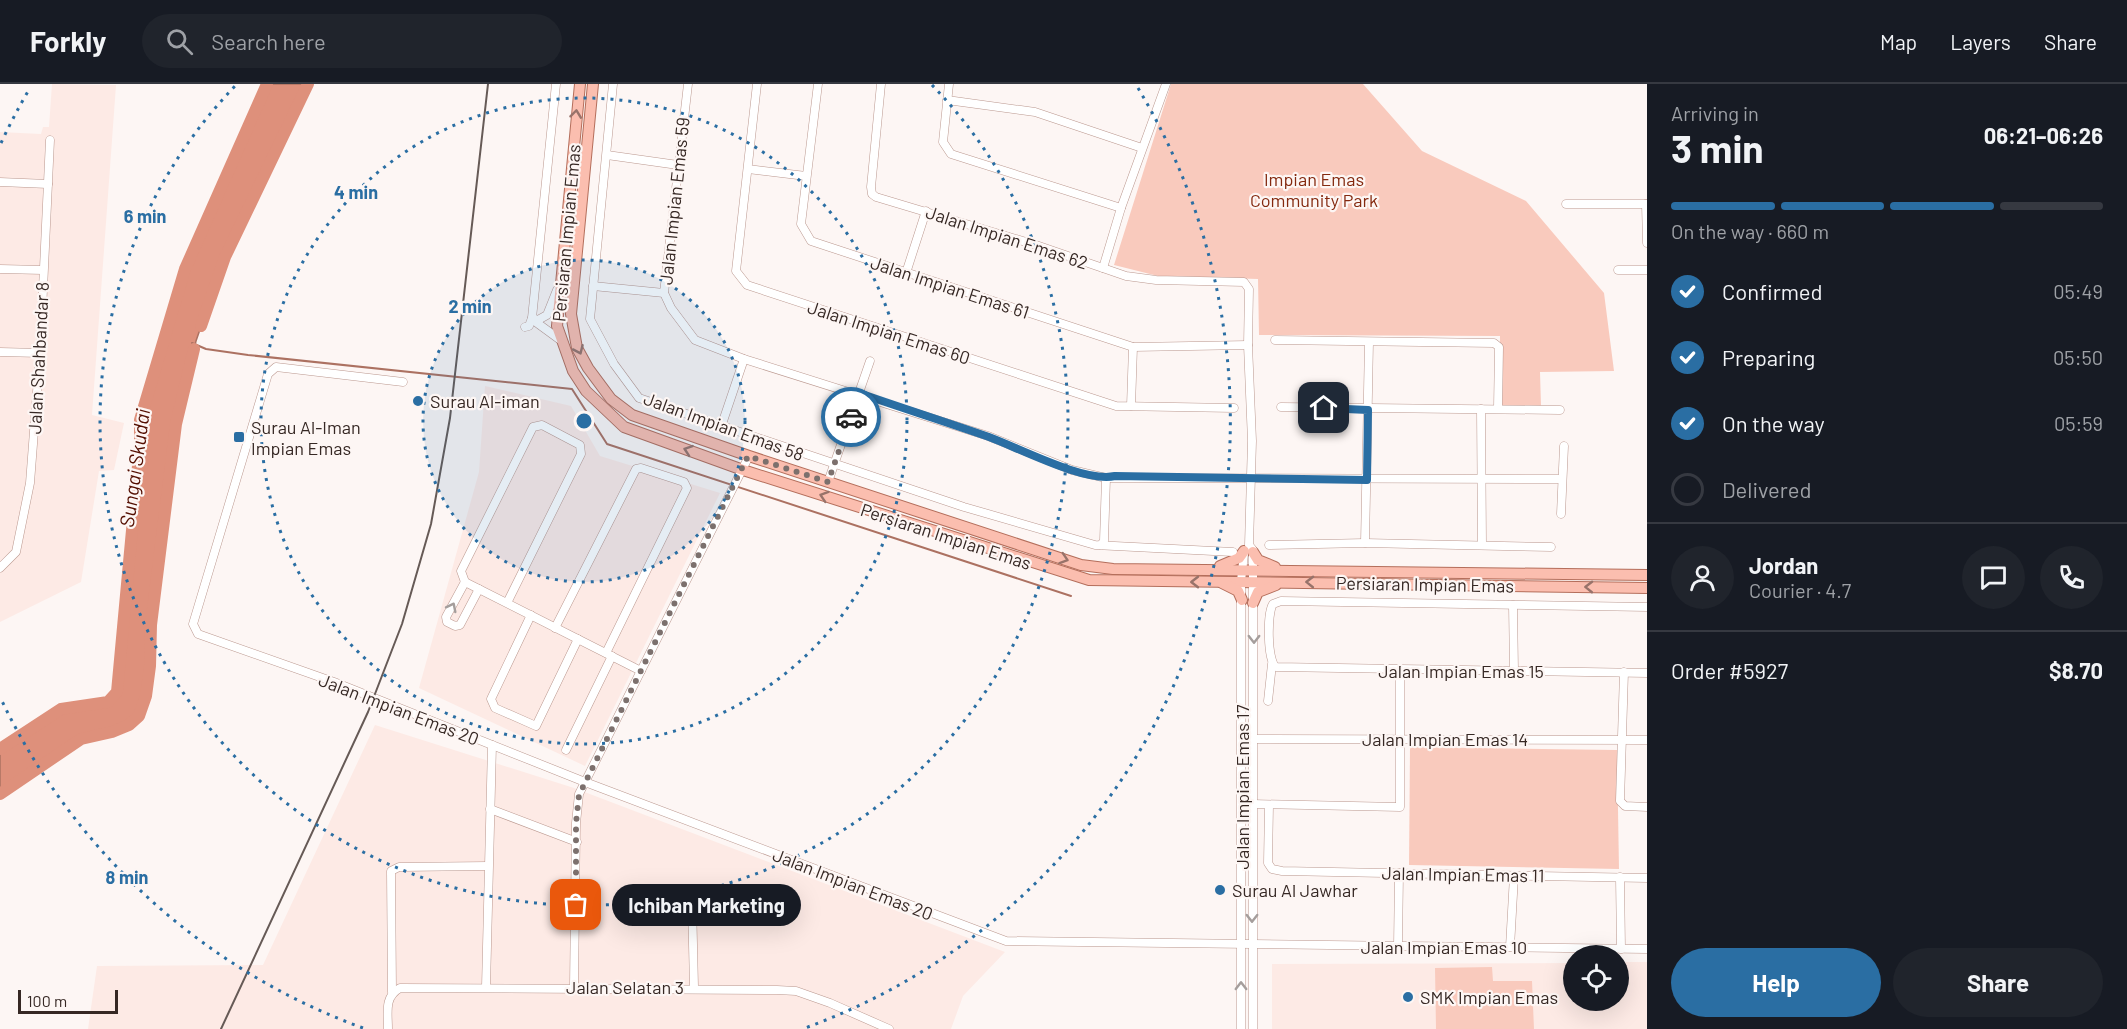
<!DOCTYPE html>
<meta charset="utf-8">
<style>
body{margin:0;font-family:Barlow,sans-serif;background:#20242c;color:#f1f3f6;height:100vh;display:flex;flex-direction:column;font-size:22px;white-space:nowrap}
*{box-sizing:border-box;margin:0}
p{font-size:20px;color:#9ea1a6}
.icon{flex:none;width:33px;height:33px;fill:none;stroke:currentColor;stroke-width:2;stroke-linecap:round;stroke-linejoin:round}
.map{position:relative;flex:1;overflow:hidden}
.details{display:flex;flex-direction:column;background:#171b24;width:480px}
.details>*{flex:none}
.buttons{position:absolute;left:1563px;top:861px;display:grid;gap:12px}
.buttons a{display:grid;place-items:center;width:66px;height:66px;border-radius:50%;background:#171b24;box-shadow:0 6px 24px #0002;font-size:30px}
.scale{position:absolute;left:18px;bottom:15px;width:100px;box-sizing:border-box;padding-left:6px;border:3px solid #362824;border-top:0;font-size:16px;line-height:21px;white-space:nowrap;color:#362824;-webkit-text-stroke:4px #fdf6f4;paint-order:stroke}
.pin{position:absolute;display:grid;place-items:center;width:51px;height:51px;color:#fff;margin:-26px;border-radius:12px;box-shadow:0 3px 9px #0006}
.courier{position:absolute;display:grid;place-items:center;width:60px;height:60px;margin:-30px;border:4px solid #2a6ea3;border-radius:50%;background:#fff;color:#222;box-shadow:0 2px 8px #0007}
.bubble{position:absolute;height:42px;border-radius:21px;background:#171b24;box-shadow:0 6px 24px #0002;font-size:20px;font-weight:700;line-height:42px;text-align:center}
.headline em{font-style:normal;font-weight:700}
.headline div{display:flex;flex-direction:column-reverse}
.headline{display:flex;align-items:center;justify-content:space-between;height:102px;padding:0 24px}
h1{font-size:39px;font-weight:700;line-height:45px}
.bar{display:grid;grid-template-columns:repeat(4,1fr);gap:9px 6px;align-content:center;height:72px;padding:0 24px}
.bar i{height:8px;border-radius:4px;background:#363941}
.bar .active{background:#2a6ea3}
.bar p{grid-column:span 4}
.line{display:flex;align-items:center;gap:15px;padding:0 24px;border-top:2px solid #363941}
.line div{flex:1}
.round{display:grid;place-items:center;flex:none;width:63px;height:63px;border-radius:32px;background:#20242c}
ol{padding:0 24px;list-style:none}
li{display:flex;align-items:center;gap:18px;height:66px}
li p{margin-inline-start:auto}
li .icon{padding:6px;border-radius:50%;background:#2a6ea3;color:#fff;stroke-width:4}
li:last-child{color:#9ea1a6}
li i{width:33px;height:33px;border:3px solid #363941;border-radius:50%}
.action{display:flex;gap:12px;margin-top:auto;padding:12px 24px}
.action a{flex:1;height:69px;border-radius:36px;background:#2a6ea3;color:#fff;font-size:24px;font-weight:700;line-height:69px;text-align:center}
.action a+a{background:#20242c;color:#f1f3f6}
header{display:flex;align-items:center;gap:36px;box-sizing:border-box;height:84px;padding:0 30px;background:#171b24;border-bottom:2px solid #363941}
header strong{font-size:28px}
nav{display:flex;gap:33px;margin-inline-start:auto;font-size:21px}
.search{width:420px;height:54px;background:#20242c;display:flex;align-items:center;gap:15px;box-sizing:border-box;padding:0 21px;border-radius:33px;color:#9ea1a6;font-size:22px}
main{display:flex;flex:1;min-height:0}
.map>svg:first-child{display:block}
</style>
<header>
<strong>Forkly</strong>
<div class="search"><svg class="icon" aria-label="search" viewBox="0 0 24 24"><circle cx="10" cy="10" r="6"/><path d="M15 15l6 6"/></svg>Search here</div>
<nav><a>Map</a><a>Layers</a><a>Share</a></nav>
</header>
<main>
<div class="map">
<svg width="1647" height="945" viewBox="0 0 1647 945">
<rect width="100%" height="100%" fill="#fdf6f4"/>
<g fill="#fdeae5">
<polygon points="52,0 116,1 92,331 124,339 114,386 99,387 81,498 0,538 0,48 41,50 43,43 49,43"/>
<polygon points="485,302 571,322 600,372 720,409 585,682 419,604 479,388"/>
<polygon points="375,641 574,704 1005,868 963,912 951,945 88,945 97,882 263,881"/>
<polygon points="1619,878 1647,878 1647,945 1272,945 1272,880 1573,879 1574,916 1618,916"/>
</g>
<g fill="#f9cabd">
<polygon points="1171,0 1363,0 1422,67 1526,117 1604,209 1614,287 1540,288 1541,322 1499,321 1500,252 1259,251 1258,195 1158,192 1114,181"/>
<polygon points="1410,663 1617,666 1619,785 1409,781"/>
<polygon points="1492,883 1493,897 1532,897 1534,945 1436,945 1435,884"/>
</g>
<polygon fill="#de907b" stroke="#ac7161" stroke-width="1.5" points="267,0 308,0 225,173 196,257 176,340 151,541 150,582 146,612 139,632 129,641 112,648 81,655 0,710 0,665 61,625 108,618 117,608 140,360 140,336 185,185"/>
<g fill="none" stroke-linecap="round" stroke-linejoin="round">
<polyline stroke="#ac7161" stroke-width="2" points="192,259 206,265 248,271 572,305 607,360 1071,512"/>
<g stroke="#de907b" stroke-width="12">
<polyline points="201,242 225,173 308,0"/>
<polyline points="0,665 61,625 108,618 117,608 140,360 140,336 185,185 267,0"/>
<polyline points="0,710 81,655 112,648 129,641 139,632 146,612 150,582 151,541 176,340 194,265"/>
</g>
<g stroke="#bb988f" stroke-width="9">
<g id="minor">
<polyline points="613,0 590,235 614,280 639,314 964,423 1095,461 1233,468"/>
<polyline points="688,0 664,209 671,224 695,256 744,275 988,352 1072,386 1106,394 1562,395"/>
<polyline points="757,0 736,187 747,201 1116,322 1234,324"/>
<polyline points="818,0 801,140 811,157 1133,263 1248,261"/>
<polyline points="881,0 871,103 872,110 876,113 1036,161 1126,192 1156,196 1244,198 1249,205 1248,261 1252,357 1249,461 1253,466 1253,945"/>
<polyline points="949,0 943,58 951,70 1121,124"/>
<polyline points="947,16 1035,28 1142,64"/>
<polyline points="607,71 678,81"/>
<polyline points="748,85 806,92"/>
<polyline points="0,98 48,100"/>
<polyline points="1566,120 1647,120"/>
<polyline points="1646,120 1647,159"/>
<polyline points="1103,184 1121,124 1166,0"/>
<polyline points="0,185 43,186"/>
<polyline points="1618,186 1647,186"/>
<polyline points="906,189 926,127"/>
<polyline points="593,202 664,209"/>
<polyline points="532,234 538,236 547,231 557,206"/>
<polyline points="533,236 559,255"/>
<polyline points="525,243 529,242 532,234 556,0"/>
<polyline points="1275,256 1494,259 1499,263 1498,324"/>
<polyline points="0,268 40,269"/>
<polyline points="403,298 276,283 268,290 193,540 198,550 334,598 585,698 1006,857 1647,865"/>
<polyline points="1131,322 1133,263"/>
<polyline points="1281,323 1560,326"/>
<polyline points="1481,325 1482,461"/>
<polyline points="721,343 744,275"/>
<polyline points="828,398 870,277"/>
<polyline points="1561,430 1564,362"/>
<polyline points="1365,459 1369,258"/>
<polyline points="1101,461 1104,457 1106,394"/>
<polyline points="1269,461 1365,459 1551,463"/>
<polyline points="0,484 16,468 30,399 40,269 50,56"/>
<polyline points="465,498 446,533 447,538 455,542 460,541 479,505"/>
<polyline points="507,519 581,370 580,361 542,341 533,343 461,487 465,498 641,587"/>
<polyline points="1513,521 1514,587"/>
<path d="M1647,523L1281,517L1273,520C1267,529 1267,577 1276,583L1647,589"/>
<polyline points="531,531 491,615 495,624 536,642 578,555"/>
<polyline points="555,544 636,385 641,384 684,398 687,404 606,569"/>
<polyline points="1624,588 1620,717 1625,722 1647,723"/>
<polyline points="1268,617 1272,580"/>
<polyline points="1251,655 1647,656"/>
<polyline points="566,666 612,572"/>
<polyline points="1252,720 1400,723 1400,587"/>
<polyline points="1269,721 1268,779 1272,785 1282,787 1647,794"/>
<polyline points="490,725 577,758"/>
<polyline points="1620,793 1621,865"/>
<polyline points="692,818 694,903"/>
<polyline points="1398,863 1399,789"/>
<polyline points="1510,863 1514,792"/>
<polyline points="486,903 492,661"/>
<polyline points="574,903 576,739 579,710 749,372"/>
<polyline points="392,908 391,787 399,783 488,782"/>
<path d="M388,945C388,928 384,913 400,904L777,906L796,907L830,919L889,945"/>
<polyline points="1241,945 1241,497 1244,470"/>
</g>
</g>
<g stroke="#b46e5b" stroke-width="12">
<g id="major">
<polyline points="580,0 557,242 573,287 586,307 624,343 743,386 1089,496 1647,504"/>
<polyline points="593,0 571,230 577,264 588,284 611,315 632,331 749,372 1081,481 1113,485 1647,491"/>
<polyline points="1253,468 1258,476 1275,483"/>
<polyline points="1220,482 1239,474 1244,467"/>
<polyline points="1222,499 1238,507 1242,516"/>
<polyline points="1253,519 1258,508 1276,501"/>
</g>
</g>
<use href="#minor" stroke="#fff" stroke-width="8"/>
<use href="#major" stroke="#fbbeaf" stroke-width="10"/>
<polyline stroke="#665a56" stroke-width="2" points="221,945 368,628 402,540 431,440 450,334 488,0"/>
</g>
<defs><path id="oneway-chevron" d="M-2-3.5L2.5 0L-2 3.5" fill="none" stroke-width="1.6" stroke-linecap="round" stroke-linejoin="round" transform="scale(1.5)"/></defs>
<g stroke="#98736a">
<use href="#oneway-chevron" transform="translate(576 30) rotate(-83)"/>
<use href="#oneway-chevron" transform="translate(579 266) rotate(66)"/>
<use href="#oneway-chevron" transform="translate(688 366) rotate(-161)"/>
<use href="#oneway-chevron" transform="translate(824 412) rotate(-162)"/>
<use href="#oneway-chevron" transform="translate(1064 475) rotate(18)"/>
<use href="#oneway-chevron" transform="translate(1195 498) rotate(180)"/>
<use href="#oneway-chevron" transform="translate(1310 498) rotate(-179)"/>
<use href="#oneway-chevron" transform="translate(1589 503) rotate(-179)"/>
</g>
<g stroke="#a59e9c">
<use href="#oneway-chevron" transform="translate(452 523) rotate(-63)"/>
<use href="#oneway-chevron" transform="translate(1254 555) rotate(90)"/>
<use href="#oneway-chevron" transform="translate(1252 834) rotate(90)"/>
<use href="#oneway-chevron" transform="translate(1241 902) rotate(-90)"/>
</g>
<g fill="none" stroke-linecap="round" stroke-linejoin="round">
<polyline stroke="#7c706d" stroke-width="6" stroke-dasharray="0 10.8" points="576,821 576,739 579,711 748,372 828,398 851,333"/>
<path stroke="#2a6ea3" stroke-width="8" d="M851,333L859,309C902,324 946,338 989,353C1019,364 1085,399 1115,392L1367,396L1368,326L1324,324"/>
</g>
<circle cx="584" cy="337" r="161" fill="#2a6ea3" fill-opacity=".12"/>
<g fill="none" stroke="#2a6ea3" stroke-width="3" stroke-dasharray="3 6">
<circle cx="584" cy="337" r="161"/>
<circle cx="584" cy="337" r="323"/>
<path d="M932 1A484 484 0 1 1 236 1"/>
<path d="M363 944A646 646 0 0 1 1 615M1 59A646 646 0 0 1 30 4M1138 4A646 646 0 0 1 805 944"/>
</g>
<g fill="#2a6ea3" stroke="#fdf6f4" stroke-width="2">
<circle cx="418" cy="317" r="6"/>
<rect x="233" y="347" width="12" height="12" rx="3"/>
<circle cx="1220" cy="806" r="6"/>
<circle cx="1408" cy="913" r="6"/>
</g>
<g text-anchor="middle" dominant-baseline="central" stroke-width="4.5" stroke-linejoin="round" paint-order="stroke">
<g font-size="18" fill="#84290f" stroke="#fdf6f4">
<text x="1314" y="95">Impian Emas<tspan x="1314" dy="21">Community Park</tspan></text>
</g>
<g font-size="18" fill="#362824" stroke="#fdf6f4">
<text transform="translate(674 117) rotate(-84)">Jalan Impian Emas 59</text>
<text transform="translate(566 149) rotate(-85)">Persiaran Impian Emas</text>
<text transform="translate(1007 153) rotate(18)">Jalan Impian Emas 62</text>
<text transform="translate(950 203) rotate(18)">Jalan Impian Emas 61</text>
<text transform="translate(889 248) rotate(18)">Jalan Impian Emas 60</text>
<text transform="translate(38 274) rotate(-87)">Jalan Shahbandar 8</text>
<text transform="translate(724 342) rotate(20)">Jalan Impian Emas 58</text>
<text transform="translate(946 452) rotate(18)">Persiaran Impian Emas</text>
<text transform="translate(1425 500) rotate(1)">Persiaran Impian Emas</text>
<text x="1461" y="587">Jalan Impian Emas 15</text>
<text transform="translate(399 625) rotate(21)">Jalan Impian Emas 20</text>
<text x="1445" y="655">Jalan Impian Emas 14</text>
<text transform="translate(1242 703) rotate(-90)">Jalan Impian Emas 17</text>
<text transform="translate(1463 790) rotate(1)">Jalan Impian Emas 11</text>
<text transform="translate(853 800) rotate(21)">Jalan Impian Emas 20</text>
<text x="1444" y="863">Jalan Impian Emas 10</text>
<text x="625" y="903">Jalan Selatan 3</text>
</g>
<g font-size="18" fill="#362824" stroke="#fdf6f4" text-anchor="start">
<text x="430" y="317">Surau Al-iman</text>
<text x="251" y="343">Surau Al-Iman<tspan x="251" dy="21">Impian Emas</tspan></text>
<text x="1232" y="806">Surau Al Jawhar</text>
<text x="1420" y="913">SMK Impian Emas</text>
</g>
<g font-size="20" font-style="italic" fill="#540e00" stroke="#fdf6f4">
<text transform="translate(134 384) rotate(-82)">Sungai Skudai</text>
</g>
</g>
<circle cx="584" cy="337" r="9" fill="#2a6ea3" stroke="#fdf6f4" stroke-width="3"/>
<g font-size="18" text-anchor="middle" font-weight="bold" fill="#2a6ea3" stroke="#fdf6f4" stroke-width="4.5" stroke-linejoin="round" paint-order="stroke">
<text x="356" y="115">4 min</text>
<text x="145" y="139">6 min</text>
<text x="470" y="229">2 min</text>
<text x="127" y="800">8 min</text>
</g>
</svg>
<div class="buttons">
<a><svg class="icon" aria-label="locate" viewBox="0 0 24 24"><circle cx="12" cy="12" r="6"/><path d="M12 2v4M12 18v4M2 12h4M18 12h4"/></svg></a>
</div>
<div class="scale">100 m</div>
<div class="pin" style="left:576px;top:821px;background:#ea580c"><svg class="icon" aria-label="bag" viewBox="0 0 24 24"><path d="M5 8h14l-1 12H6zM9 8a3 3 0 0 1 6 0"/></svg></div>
<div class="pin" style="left:1324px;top:324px;background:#1f2937"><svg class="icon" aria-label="home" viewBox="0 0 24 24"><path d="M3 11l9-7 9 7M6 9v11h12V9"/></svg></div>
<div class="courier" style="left:851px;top:333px"><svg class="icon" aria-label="car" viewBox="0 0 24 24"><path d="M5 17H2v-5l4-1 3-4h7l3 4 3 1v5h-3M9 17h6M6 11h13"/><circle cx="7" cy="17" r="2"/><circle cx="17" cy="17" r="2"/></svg></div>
<div class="bubble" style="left:612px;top:800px;width:189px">Ichiban Marketing</div>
</div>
<section class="details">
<div class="headline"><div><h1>3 min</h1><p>Arriving in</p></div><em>06:21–06:26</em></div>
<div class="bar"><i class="active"></i><i class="active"></i><i class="active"></i><i></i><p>On the way · 660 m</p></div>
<ol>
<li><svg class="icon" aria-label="check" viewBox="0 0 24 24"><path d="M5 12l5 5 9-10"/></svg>Confirmed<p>05:49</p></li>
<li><svg class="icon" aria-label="check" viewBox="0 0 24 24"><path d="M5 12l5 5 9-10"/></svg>Preparing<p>05:50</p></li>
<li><svg class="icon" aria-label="check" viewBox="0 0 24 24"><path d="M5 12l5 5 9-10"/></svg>On the way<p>05:59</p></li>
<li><i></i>Delivered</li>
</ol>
<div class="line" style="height:108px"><a class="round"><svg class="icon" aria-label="person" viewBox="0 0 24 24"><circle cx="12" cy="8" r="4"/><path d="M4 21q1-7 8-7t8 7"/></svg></a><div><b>Jordan</b><p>Courier · 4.7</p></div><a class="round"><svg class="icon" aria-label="chat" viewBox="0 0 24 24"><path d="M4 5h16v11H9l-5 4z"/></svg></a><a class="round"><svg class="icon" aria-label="phone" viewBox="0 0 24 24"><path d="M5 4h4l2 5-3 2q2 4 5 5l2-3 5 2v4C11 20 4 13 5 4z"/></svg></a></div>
<div class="line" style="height:78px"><div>Order #5927</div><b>$8.70</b></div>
<div class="action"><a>Help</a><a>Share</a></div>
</section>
</main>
